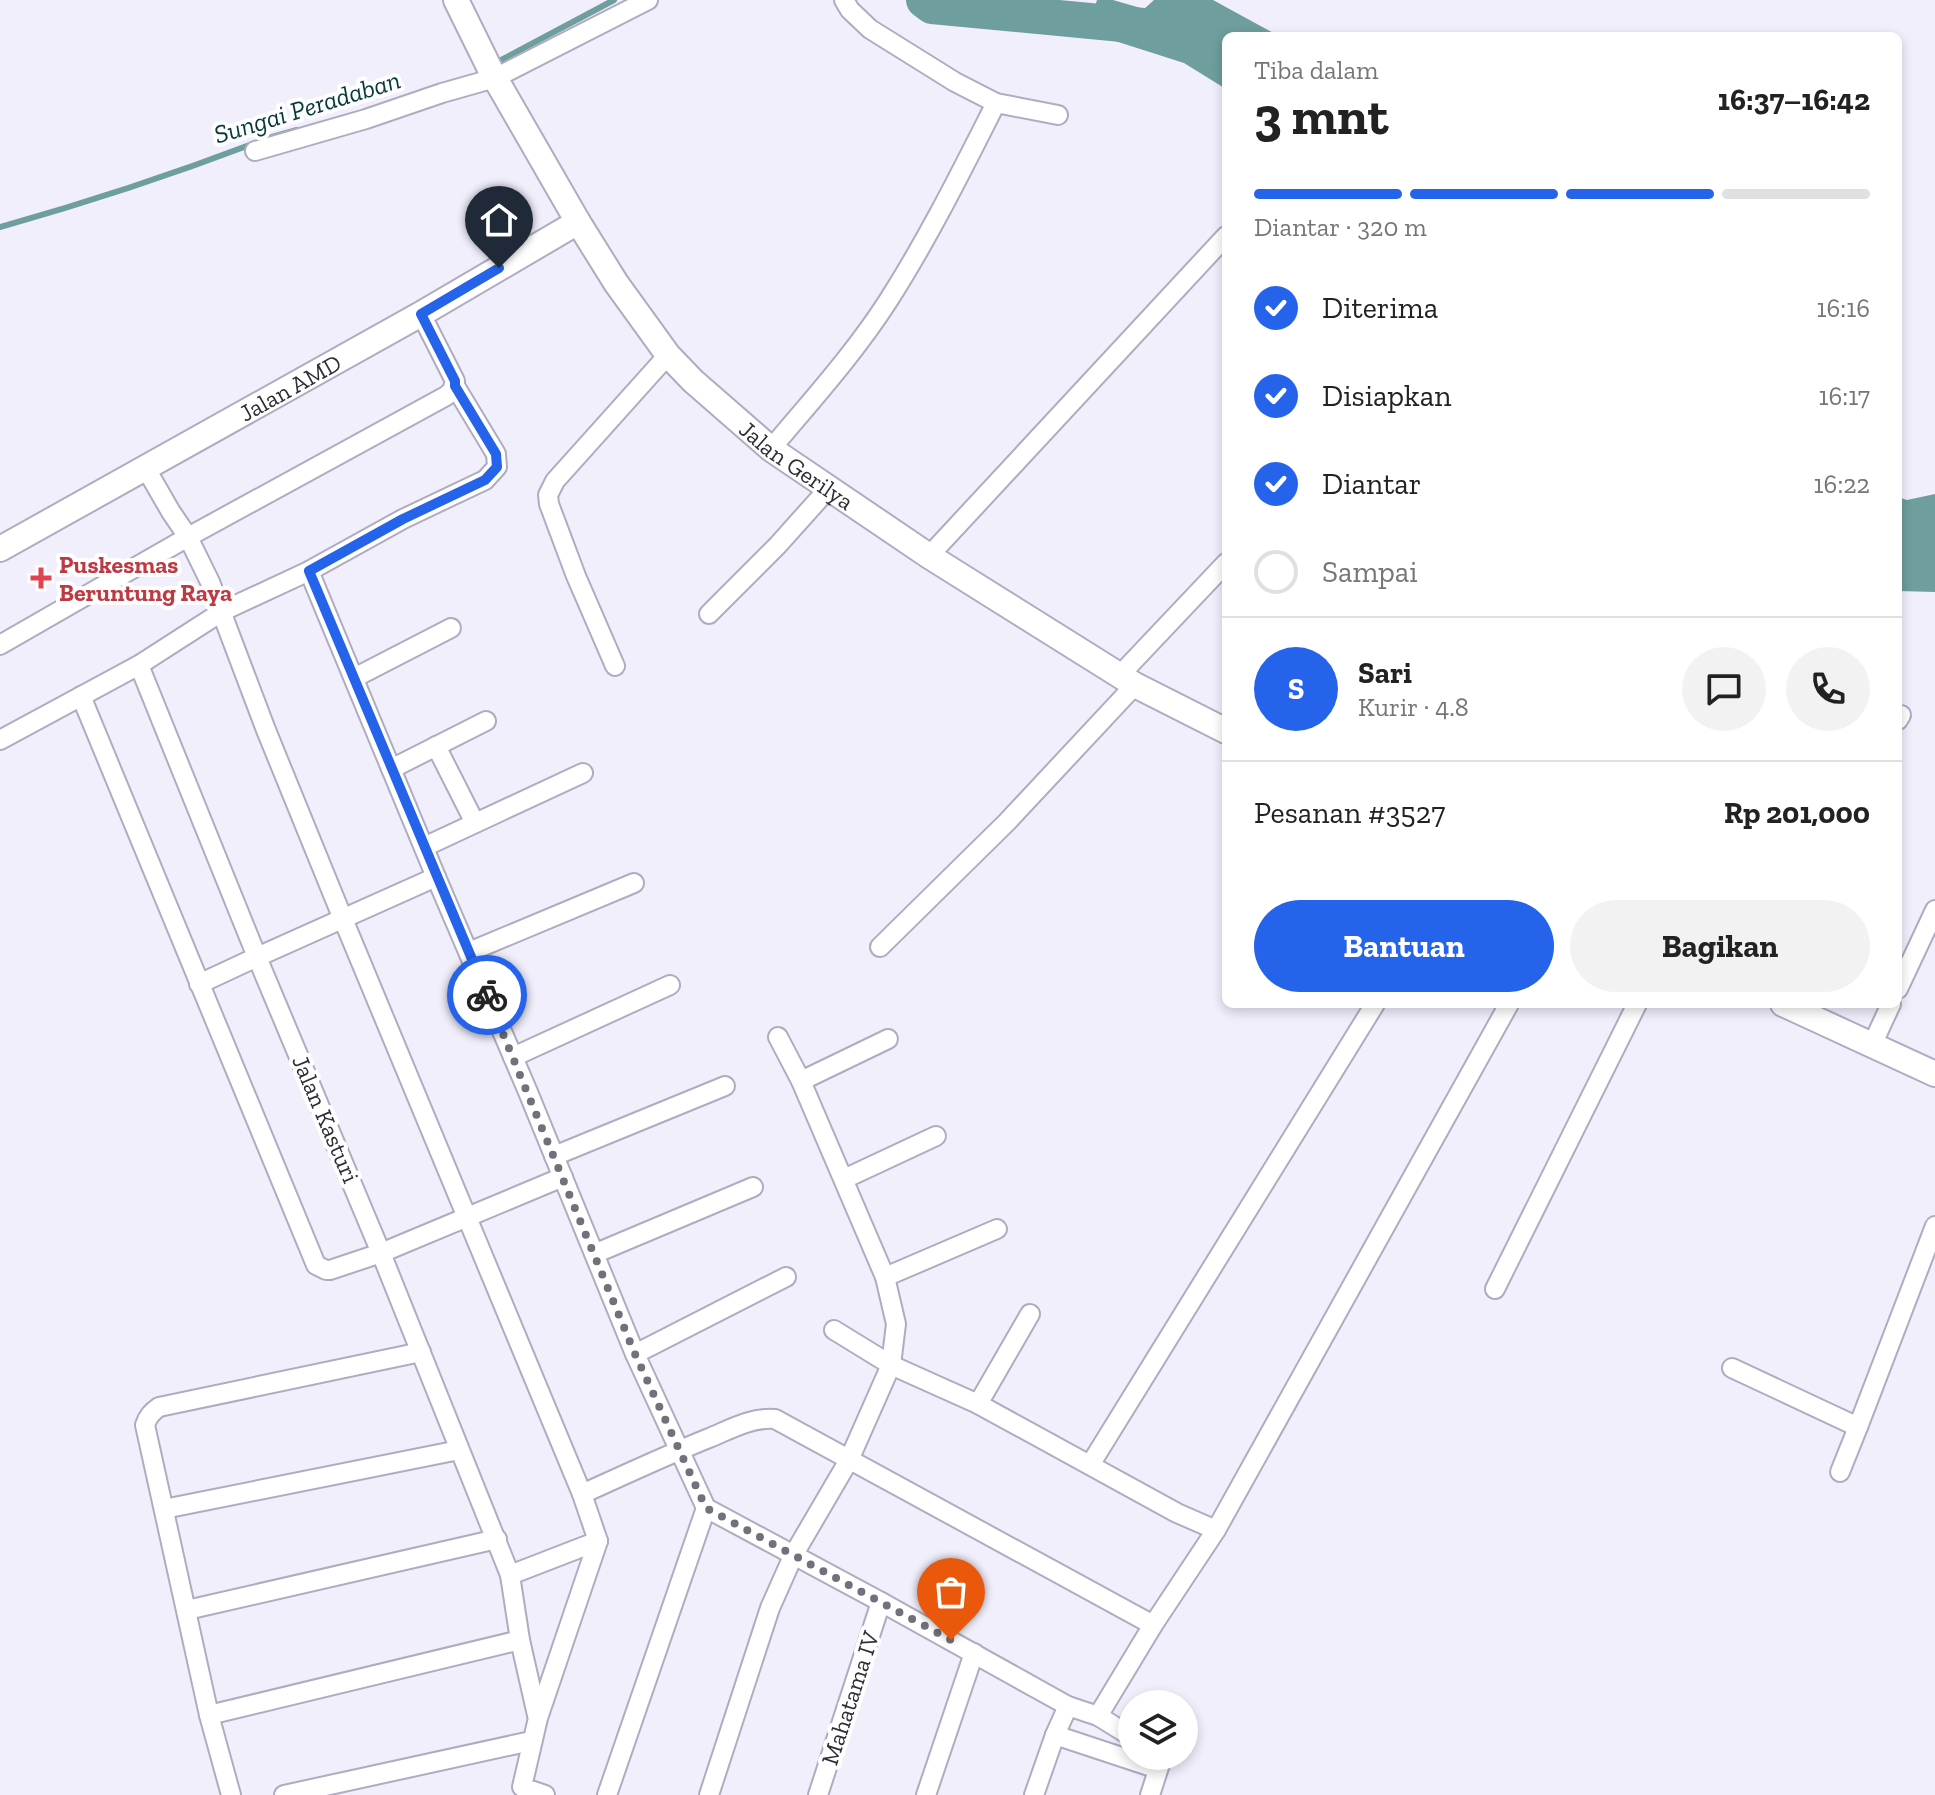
<!DOCTYPE html>
<html lang="id">
<meta charset="utf-8">
<style>
body{margin:0;font-family:"Zilla Slab",serif;background:#f2f2f2;color:#222;height:100vh;display:flex;flex-direction:column;font-size:30px;white-space:nowrap}
*{box-sizing:border-box;margin:0}
p{font-size:26px;color:#767676}
.icon{flex:none;width:44px;height:44px;fill:none;stroke:currentColor;stroke-width:2;stroke-linecap:round;stroke-linejoin:round}
.map{position:relative;flex:1;overflow:hidden}
.side{position:absolute;left:1222px;top:32px;width:680px;height:976px;display:flex;flex-direction:column;background:#fff;border-radius:12px;box-shadow:0 4px 12px #0003}
.side>*{flex:none}
.tools{position:absolute;left:1118px;top:1690px;display:grid;gap:16px}
.tools a{display:grid;place-items:center;width:80px;height:80px;border-radius:50%;background:#fff;box-shadow:0 4px 12px #0003;font-size:40px}
.pin{position:absolute;display:grid;place-items:center;width:68px;height:68px;color:#fff;margin:-82px -34px;border-radius:50% 50% 50% 0;rotate:-45deg;box-shadow:0 0 8px #0007}
.pin .icon{rotate:45deg}
.courier{position:absolute;display:grid;place-items:center;width:80px;height:80px;margin:-40px;border:6px solid #2563eb;border-radius:50%;background:#fff;color:#222;box-shadow:0 2px 10px #0007}
.summary em{font-style:normal;font-weight:700}
.summary div{display:flex;flex-direction:column-reverse}
.summary{display:flex;align-items:center;justify-content:space-between;height:136px;padding:0 32px}
h1{font-size:52px;font-weight:700;line-height:60px}
.bar{display:grid;grid-template-columns:repeat(4,1fr);gap:12px 8px;align-content:center;height:96px;padding:0 32px}
.bar i{height:10px;border-radius:6px;background:#e0e0e0}
.bar .selected{background:#2563eb}
.bar p{grid-column:span 4}
.line{display:flex;align-items:center;gap:20px;padding:0 32px;border-top:2px solid #e0e0e0}
.line div{flex:1}
.round{display:grid;place-items:center;flex:none;width:84px;height:84px;border-radius:42px;background:#f2f2f2}
ol{padding:0 32px;list-style:none}
li{display:flex;align-items:center;gap:24px;height:88px}
li p{margin-inline-start:auto}
li .icon{padding:8px;border-radius:50%;background:#2563eb;color:#fff;stroke-width:4}
li:last-child{color:#767676}
li i{width:44px;height:44px;border:4px solid #e0e0e0;border-radius:50%}
.button{display:flex;gap:16px;margin-top:auto;padding:16px 32px}
.button a{flex:1;height:92px;border-radius:48px;background:#2563eb;color:#fff;font-size:32px;font-weight:700;line-height:92px;text-align:center}
.button a+a{background:#f2f2f2;color:#222}
.map>svg:first-child{display:block}
</style>
<div class="map">
<svg width="1935" height="1795" viewBox="0 0 1935 1795">
<rect width="100%" height="100%" fill="#f1effc"/>
<g fill="#6e9e9d">
<polygon points="1097,0 1113,0 1144,9 1154,0 1213,0 1279,36 1226,36 1226,89 1184,63 1087,32"/>
<polygon points="1935,494 1935,592 1898,591 1898,497 1907,500"/>
</g>
<g fill="none" stroke-linecap="round" stroke-linejoin="round">
<g stroke="#6e9e9d" stroke-width="6">
<polyline points="492,65 614,0"/>
<polyline points="265,139 297,130"/>
<path d="M0,227C86,203 171,175 255,143"/>
</g>
<polyline stroke="#6e9e9d" stroke-width="36" points="924,0 932,6 1164,28 1226,51"/>
<g stroke="#b0acc0" stroke-width="22">
<g id="street">
<polyline points="844,0 850,10 870,29 955,82 996,103 1058,115"/>
<polyline points="255,151 366,119 442,93 495,78 648,0"/>
<path d="M771,449C811,401 854,354 888,301C929,237 962,170 996,103"/>
<polyline points="145,467 171,512 188,537 210,582 266,730 343,919 582,1494 598,1541 538,1718 522,1787 545,1795"/>
<polyline points="929,556 1226,236"/>
<polyline points="309,571 436,877 528,1092 635,1354 706,1508 881,1602 1068,1706 1098,1716 1132,1737"/>
<polyline points="709,614 777,546 829,488"/>
<polyline points="0,645 188,537 446,396 452,391 455,381 421,314"/>
<polyline points="139,665 257,957 381,1253 510,1575"/>
<polyline points="615,666 576,576 549,504 548,495 555,481 668,355"/>
<polyline points="1120,675 1226,563"/>
<polyline points="354,678 451,628"/>
<polyline points="81,696 316,1265 326,1270 330,1270 381,1253 563,1177"/>
<polyline points="1898,720 1901,715"/>
<polyline points="0,740 139,665 223,611 309,571 403,519 485,480 497,467 496,454 455,386"/>
<polyline points="436,746 475,823"/>
<polyline points="391,769 486,721"/>
<polyline points="424,847 583,773"/>
<polyline points="880,947 1007,822 1135,685"/>
<polyline points="469,952 634,883"/>
<polyline points="199,984 257,957 436,877"/>
<polyline points="1898,989 1935,910"/>
<polyline points="1872,1045 1891,1004"/>
<polyline points="513,1057 670,985"/>
<polyline points="801,1081 888,1039"/>
<polyline points="554,1156 725,1086"/>
<polyline points="844,1179 936,1136"/>
<polyline points="594,1253 601,1251 753,1187"/>
<polyline points="885,1277 997,1229"/>
<polyline points="1495,1289 1637,1004"/>
<polyline points="834,1330 891,1365 978,1404 1177,1513 1216,1530"/>
<polyline points="635,1354 786,1277"/>
<polyline points="1732,1368 1858,1427 1935,1226"/>
<polyline points="978,1404 1030,1314"/>
<polyline points="1090,1465 1375,1004"/>
<polyline points="1840,1472 1858,1427"/>
<path d="M582,1494C624,1475 667,1455 709,1438C731,1429 752,1417 775,1419L1153,1625"/>
<polyline points="164,1509 459,1450"/>
<polyline points="187,1610 497,1539"/>
<polyline points="209,1715 520,1640"/>
<polyline points="537,1715 520,1640 510,1575 598,1541"/>
<polyline points="1098,1716 1153,1625 1216,1530 1509,1004"/>
<polyline points="1055,1735 1158,1769"/>
<path d="M231,1795L209,1715L145,1425C148,1416 152,1412 159,1407L421,1352"/>
<polyline points="284,1795 531,1741"/>
<polyline points="607,1795 706,1508"/>
<polyline points="709,1795 770,1608 794,1554 849,1460 891,1365 896,1324 885,1277 801,1081 778,1037"/>
<polyline points="818,1795 881,1602"/>
<polyline points="926,1795 974,1653"/>
<polyline points="1034,1795 1055,1735 1068,1706"/>
<polyline points="1150,1795 1161,1761 1160,1756"/>
</g>
</g>
<g stroke="#b0acc0" stroke-width="28">
<g id="secondary">
<path id="s1" d="M456,0L491,71L578,222L616,283L668,355L693,381L771,449L929,556L1135,685L1226,731"/>
<path id="s2" d="M0,549L421,314L578,222"/>
<polyline points="1783,1004 1935,1074"/>
</g>
</g>
<use href="#street" stroke="#fff" stroke-width="18"/>
<use href="#secondary" stroke="#fff" stroke-width="24"/>
</g>
<g fill="none" stroke-linecap="round" stroke-linejoin="round">
<polyline stroke="#72707a" stroke-width="8" stroke-dasharray="0 14.4" points="487,995 635,1354 706,1508 951,1640"/>
<polyline stroke="#2563eb" stroke-width="10" points="487,995 309,571 403,519 485,480 497,467 496,454 455,386 455,381 421,314 499,268"/>
</g>
<path fill="#e0444e" stroke="#fefefe" stroke-width="3" d="M37 566h8v8h8v8h-8v8h-8v-8h-8v-8h8z"/>
<g text-anchor="middle" dominant-baseline="central" stroke-width="8" stroke-linejoin="round" paint-order="stroke">
<g font-size="24" fill="#2e2c34" stroke="#fefefe">
<text stroke="none"><textPath href="#s2" startOffset="332">Jalan AMD</textPath></text>
<text stroke="none"><textPath href="#s1" startOffset="584">Jalan Gerilya</textPath></text>
<text transform="translate(326 1119) rotate(67)">Jalan Kasturi</text>
<text transform="translate(850 1698) rotate(-72)">Mahatama IV</text>
</g>
<g font-size="24" font-weight="bold" fill="#be3a42" stroke="#fefefe" text-anchor="start">
<text x="59" y="564">Puskesmas<tspan x="59" dy="28">Beruntung Raya</tspan></text>
</g>
<g font-size="26" font-style="italic" fill="#063838" stroke="#fefefe">
<text transform="translate(307 107) rotate(-17)">Sungai Peradaban</text>
</g>
</g>
</svg>
<div class="tools">
<a><svg class="icon" aria-label="layers" viewBox="0 0 24 24"><path d="M12 4l9 5-9 5-9-5zM3 14l9 5 9-5"/></svg></a>
</div>
<div class="pin" style="left:951px;top:1640px;background:#ea580c"><svg class="icon" aria-label="bag" viewBox="0 0 24 24"><path d="M5 8h14l-1 12H6zM9 8a3 3 0 0 1 6 0"/></svg></div>
<div class="pin" style="left:499px;top:268px;background:#1f2937"><svg class="icon" aria-label="home" viewBox="0 0 24 24"><path d="M3 11l9-7 9 7M6 9v11h12V9"/></svg></div>
<div class="courier" style="left:487px;top:995px"><svg class="icon" aria-label="bike" viewBox="0 0 24 24"><circle cx="6" cy="16" r="4"/><circle cx="18" cy="16" r="4"/><path d="M6 16l4-8h5l3 8M10 8l3 8H6M13 5h3"/></svg></div>
<section class="side">
<div class="summary"><div><h1>3 mnt</h1><p>Tiba dalam</p></div><em>16:37–16:42</em></div>
<div class="bar"><i class="selected"></i><i class="selected"></i><i class="selected"></i><i></i><p>Diantar · 320 m</p></div>
<ol>
<li><svg class="icon" aria-label="check" viewBox="0 0 24 24"><path d="M5 12l5 5 9-10"/></svg>Diterima<p>16:16</p></li>
<li><svg class="icon" aria-label="check" viewBox="0 0 24 24"><path d="M5 12l5 5 9-10"/></svg>Disiapkan<p>16:17</p></li>
<li><svg class="icon" aria-label="check" viewBox="0 0 24 24"><path d="M5 12l5 5 9-10"/></svg>Diantar<p>16:22</p></li>
<li><i></i>Sampai</li>
</ol>
<div class="line" style="height:144px"><b class="round" style="background:#2563eb;color:#fff">S</b><div><b>Sari</b><p>Kurir · 4.8</p></div><a class="round"><svg class="icon" aria-label="chat" viewBox="0 0 24 24"><path d="M4 5h16v11H9l-5 4z"/></svg></a><a class="round"><svg class="icon" aria-label="phone" viewBox="0 0 24 24"><path d="M5 4h4l2 5-3 2q2 4 5 5l2-3 5 2v4C11 20 4 13 5 4z"/></svg></a></div>
<div class="line" style="height:104px"><div>Pesanan #3527</div><b>Rp 201,000</b></div>
<div class="button"><a>Bantuan</a><a>Bagikan</a></div>
</section>
</div>
